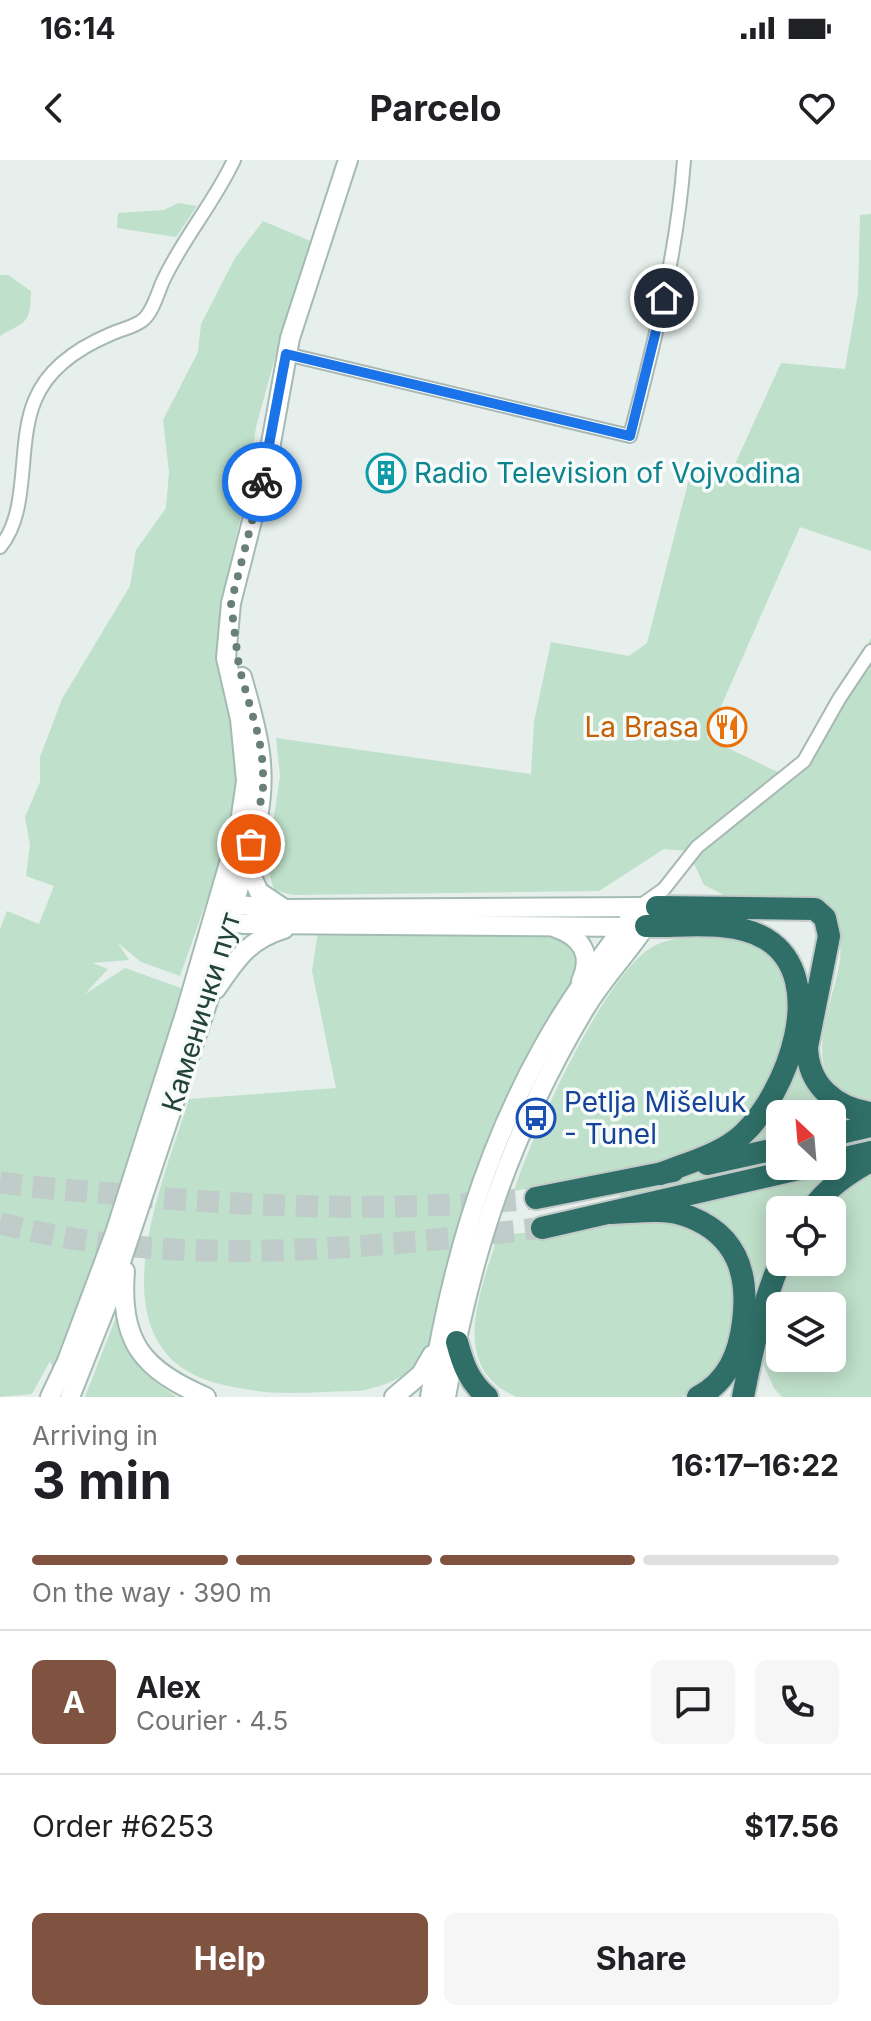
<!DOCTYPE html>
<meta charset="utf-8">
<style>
body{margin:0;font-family:Inter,sans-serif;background:#f6f6f6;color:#202124;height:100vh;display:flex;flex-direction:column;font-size:30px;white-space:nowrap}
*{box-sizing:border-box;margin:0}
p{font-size:26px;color:#757577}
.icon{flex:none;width:44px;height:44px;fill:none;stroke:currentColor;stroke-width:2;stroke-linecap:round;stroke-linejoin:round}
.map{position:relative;height:1237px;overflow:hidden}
.drawer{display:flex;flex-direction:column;background:#fff;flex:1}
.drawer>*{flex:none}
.needle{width:52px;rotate:334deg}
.buttons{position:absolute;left:766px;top:940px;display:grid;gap:16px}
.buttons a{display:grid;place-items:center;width:80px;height:80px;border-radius:12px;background:#fff;box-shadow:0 4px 20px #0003;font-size:40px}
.pin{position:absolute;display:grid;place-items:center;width:68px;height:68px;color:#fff;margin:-34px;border:4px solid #fff;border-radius:50%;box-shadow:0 2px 8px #0007}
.courier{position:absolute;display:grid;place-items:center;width:80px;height:80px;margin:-40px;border:6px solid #1a73e8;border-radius:50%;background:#fff;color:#222;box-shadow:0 2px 10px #0007}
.overview em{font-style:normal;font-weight:700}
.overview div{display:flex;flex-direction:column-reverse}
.overview{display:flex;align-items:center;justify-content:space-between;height:136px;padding:0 32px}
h1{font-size:52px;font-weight:700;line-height:60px}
.bar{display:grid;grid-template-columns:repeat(4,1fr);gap:12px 8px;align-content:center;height:96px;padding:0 32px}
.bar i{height:10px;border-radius:6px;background:#e0e0e0}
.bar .selected{background:#7f533f}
.bar p{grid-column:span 4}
.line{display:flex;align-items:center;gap:20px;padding:0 32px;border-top:2px solid #e0e0e0}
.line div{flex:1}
.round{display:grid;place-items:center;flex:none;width:84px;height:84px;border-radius:12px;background:#f6f6f6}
.button{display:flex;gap:16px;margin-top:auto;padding:16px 32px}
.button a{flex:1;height:92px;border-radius:12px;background:#7f533f;color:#fff;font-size:32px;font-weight:700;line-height:92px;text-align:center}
.button a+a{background:#f6f6f6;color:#202124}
.status{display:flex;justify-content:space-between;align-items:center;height:56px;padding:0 40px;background:#fff;direction:ltr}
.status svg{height:22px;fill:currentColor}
header{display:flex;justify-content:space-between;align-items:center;height:104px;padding:0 32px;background:#fff;font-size:36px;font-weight:700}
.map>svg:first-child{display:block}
</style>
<div class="status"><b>16:14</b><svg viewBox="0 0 49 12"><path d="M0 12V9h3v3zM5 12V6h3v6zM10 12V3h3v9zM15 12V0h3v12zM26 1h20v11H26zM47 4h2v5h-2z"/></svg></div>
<header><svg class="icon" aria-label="back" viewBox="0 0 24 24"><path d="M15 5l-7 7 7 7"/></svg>Parcelo<svg class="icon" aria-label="heart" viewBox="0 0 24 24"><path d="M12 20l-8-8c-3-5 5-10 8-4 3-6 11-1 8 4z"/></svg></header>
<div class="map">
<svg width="871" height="1237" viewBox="0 0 871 1237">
<rect width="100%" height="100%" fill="#e6efec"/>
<g fill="#bfe0cb" fill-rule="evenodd">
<polygon points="178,43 197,46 176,77 117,68 118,53 164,50"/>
<path d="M871,54V391L800,367L707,578L782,614L802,593L871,478V941C790,926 832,852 840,800C842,782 837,761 828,746L798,738H730L704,725L688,691L664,689L599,731L293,735L274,730L267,705L280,616L276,578L531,614L534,562L551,482L629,496L647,483L690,315L722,319L735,304L781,203L845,209L858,134L860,55Z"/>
<polygon points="263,61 315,83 279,183 256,267 248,325 225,425 220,477 242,591 235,660 180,816 141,802 118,783 129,800 92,803 108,809 85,834 125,808 181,828 131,1015 56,1214 50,1201 32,1234 0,1237 0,769 7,751 39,764 54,726 26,716 30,685 25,657 40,622 40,597 62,539 130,426 136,390 166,348 169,312 163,260 198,192 201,164 235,98"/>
<path d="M0,115H8L31,131C30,165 27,160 0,176Z"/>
<path d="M318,772H524L565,781L574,790L580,806C538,901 493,995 453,1091C439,1124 442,1165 422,1196C408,1218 384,1226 360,1231C327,1231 282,1236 251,1230C230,1227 205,1222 187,1211C101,1158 167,1012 189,939L336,928L312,811Z"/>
<polygon points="816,774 821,774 799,889 867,959 832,967 832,954 780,954 780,978 732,989 787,927"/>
<path d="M728,776L755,783L772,794L788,831L789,857L773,922L736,970L705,988L656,1006L514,1031C531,978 607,807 656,785C677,775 705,777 728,776Z"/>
<polygon points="780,994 780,1001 620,1038 619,1032"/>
<path d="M871,1008V1237H782L774,1228L759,1195L786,1102H832V1050H819ZM780,1146H832V1198H780Z"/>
<polygon points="835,1010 801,1050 780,1050 780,1085 772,1101 738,1237 731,1237 753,1145 749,1109 685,1046"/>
<path d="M654,1055L706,1072L737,1110L733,1193L692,1234L681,1237H517C446,1207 482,1129 498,1075L548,1071Z"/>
<path d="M118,1152C128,1199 136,1211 177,1237H85Z"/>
</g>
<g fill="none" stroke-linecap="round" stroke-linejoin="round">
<g stroke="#bfccc9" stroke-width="22" stroke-dasharray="22 11" stroke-linecap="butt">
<path d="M0,1022C42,1029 85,1031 128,1035C263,1048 401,1052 536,1038"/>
<path d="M0,1063C176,1110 364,1088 542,1068"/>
</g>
<g stroke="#a8b8b4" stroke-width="16">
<g id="street">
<path d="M286,194L630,276C654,185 677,94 684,0"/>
<path d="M0,387C31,351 16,284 35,240C48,208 80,187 111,174C121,169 136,167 144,159C153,151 158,132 163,121C183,78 214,43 234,0"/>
<polyline points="640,746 664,729 697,687 804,601 839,539 871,491"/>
</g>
</g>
<g stroke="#a4bbb5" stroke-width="22">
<g id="secondary">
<polyline points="246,704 259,732 283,748"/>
<polyline points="225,744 285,749 647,747"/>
<polyline points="219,761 245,764 633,767"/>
<path d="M556,768C582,777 593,795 581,821"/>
<path d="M216,829C237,799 248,780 284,769"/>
<path d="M125,1111C119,1182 143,1210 206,1237"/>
<polyline points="50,1237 67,1201 115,1073 185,854 239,669 246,621 240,559 226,498 231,443 269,294 290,178 348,0"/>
<path d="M70,1237L107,1144L208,841L258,657C268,604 256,567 242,517"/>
<polyline points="394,1237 421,1214 432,1195"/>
<path d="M430,1237C449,1114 482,996 543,887C570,838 605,791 639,747"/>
<path d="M446,1237C470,1095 510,974 584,850C603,817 632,789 652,756"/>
</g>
</g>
<g stroke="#c2cac8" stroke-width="26">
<g id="highway">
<path d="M657,747L815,749L825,758L829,776L807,887C808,925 835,948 871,953"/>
<path d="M646,766C684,767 733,759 766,779C831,819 786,934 743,974C722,994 687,1003 660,1014"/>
<polyline points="832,975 871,966"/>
<polyline points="832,1001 871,992"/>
<polyline points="707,1004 780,988"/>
<polyline points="536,1038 673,1011"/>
<path d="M811,1050C827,1028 847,1014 871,1001"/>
<path d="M612,1053C637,1052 666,1047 690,1057C738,1076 749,1116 743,1162C739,1194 728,1221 698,1237"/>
<polyline points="542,1068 812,1006"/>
<path d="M457,1182C463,1205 469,1221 487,1237"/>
<path d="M743,1237C752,1191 762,1145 780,1102"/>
</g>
</g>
<use href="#street" stroke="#fff" stroke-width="12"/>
<use href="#secondary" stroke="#fff" stroke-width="18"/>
<use href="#highway" stroke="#2f6f67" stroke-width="22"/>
</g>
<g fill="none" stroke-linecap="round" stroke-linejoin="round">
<polyline stroke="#687f7a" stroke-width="8" stroke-dasharray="0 14.4" points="251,684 263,631 263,605 259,578 239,507 231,443 262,322"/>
<polyline stroke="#1a73e8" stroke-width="10" points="262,322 286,194 630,276 664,138"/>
</g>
<defs>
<g id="building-ring" transform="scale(2)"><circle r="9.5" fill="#f7fbf9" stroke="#0f9aa8" stroke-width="1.5"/><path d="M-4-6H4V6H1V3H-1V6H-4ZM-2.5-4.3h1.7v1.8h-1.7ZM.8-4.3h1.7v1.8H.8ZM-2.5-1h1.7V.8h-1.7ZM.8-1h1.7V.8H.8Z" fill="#0f9aa8"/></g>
<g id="restaurant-ring" transform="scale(2)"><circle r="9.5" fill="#f7fbf9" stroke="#e8710a" stroke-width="1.5"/><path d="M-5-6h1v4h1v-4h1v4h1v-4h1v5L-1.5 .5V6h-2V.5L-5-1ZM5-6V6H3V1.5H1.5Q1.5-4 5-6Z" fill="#e8710a"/></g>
<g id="bus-ring" transform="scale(2)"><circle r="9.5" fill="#f7fbf9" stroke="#1a4fb4" stroke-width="1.5"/><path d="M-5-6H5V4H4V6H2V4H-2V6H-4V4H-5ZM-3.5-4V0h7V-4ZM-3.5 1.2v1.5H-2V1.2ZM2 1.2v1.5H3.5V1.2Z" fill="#1a4fb4"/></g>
</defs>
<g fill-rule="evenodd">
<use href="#building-ring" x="386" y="313"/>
<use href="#restaurant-ring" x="727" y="567"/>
<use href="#bus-ring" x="536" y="958"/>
</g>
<g text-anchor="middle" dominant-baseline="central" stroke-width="7" stroke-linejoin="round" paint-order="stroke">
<g font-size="28" fill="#0d838f" stroke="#f7fbf9" text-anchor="start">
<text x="414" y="313">Radio Television of Vojvodina</text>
</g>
<g font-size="28" fill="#c56008" stroke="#f7fbf9" text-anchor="end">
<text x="699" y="567">La Brasa</text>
</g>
<g font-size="28" fill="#24423c" stroke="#f7fbf9">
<text transform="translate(201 852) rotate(-73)">Каменички пут</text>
</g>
<g font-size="28" fill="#164399" stroke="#f7fbf9" text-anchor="start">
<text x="564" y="942">Petlja Mišeluk<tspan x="564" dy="32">- Tunel</tspan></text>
</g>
</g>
</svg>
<div class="buttons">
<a><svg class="needle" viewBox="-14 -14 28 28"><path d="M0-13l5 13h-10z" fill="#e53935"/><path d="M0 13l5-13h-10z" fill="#757577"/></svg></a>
<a><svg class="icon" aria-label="locate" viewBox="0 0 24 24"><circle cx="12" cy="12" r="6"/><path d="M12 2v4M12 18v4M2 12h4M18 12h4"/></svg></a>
<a><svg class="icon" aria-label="layers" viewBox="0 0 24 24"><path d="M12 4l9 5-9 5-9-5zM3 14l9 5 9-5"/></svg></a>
</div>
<div class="pin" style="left:251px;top:684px;background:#ea580c"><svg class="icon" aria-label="bag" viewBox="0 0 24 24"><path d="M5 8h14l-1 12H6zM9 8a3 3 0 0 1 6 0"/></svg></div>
<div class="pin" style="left:664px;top:138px;background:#1f2937"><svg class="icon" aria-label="home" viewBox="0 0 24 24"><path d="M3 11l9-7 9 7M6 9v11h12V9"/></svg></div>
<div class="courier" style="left:262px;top:322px"><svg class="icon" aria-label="bike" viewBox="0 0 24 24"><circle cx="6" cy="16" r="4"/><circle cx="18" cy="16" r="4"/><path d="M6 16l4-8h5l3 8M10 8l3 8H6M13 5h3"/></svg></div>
</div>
<section class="drawer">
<div class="overview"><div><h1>3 min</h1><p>Arriving in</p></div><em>16:17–16:22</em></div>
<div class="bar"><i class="selected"></i><i class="selected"></i><i class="selected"></i><i></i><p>On the way · 390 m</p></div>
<div class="line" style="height:144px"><b class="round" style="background:#7f533f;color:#fff">A</b><div><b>Alex</b><p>Courier · 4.5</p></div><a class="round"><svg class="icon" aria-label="chat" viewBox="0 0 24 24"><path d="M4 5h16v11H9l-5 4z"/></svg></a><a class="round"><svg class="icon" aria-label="phone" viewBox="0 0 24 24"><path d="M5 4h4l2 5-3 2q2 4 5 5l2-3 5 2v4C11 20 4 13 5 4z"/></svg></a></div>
<div class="line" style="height:104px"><div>Order #6253</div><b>$17.56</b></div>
<div class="button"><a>Help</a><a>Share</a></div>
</section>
